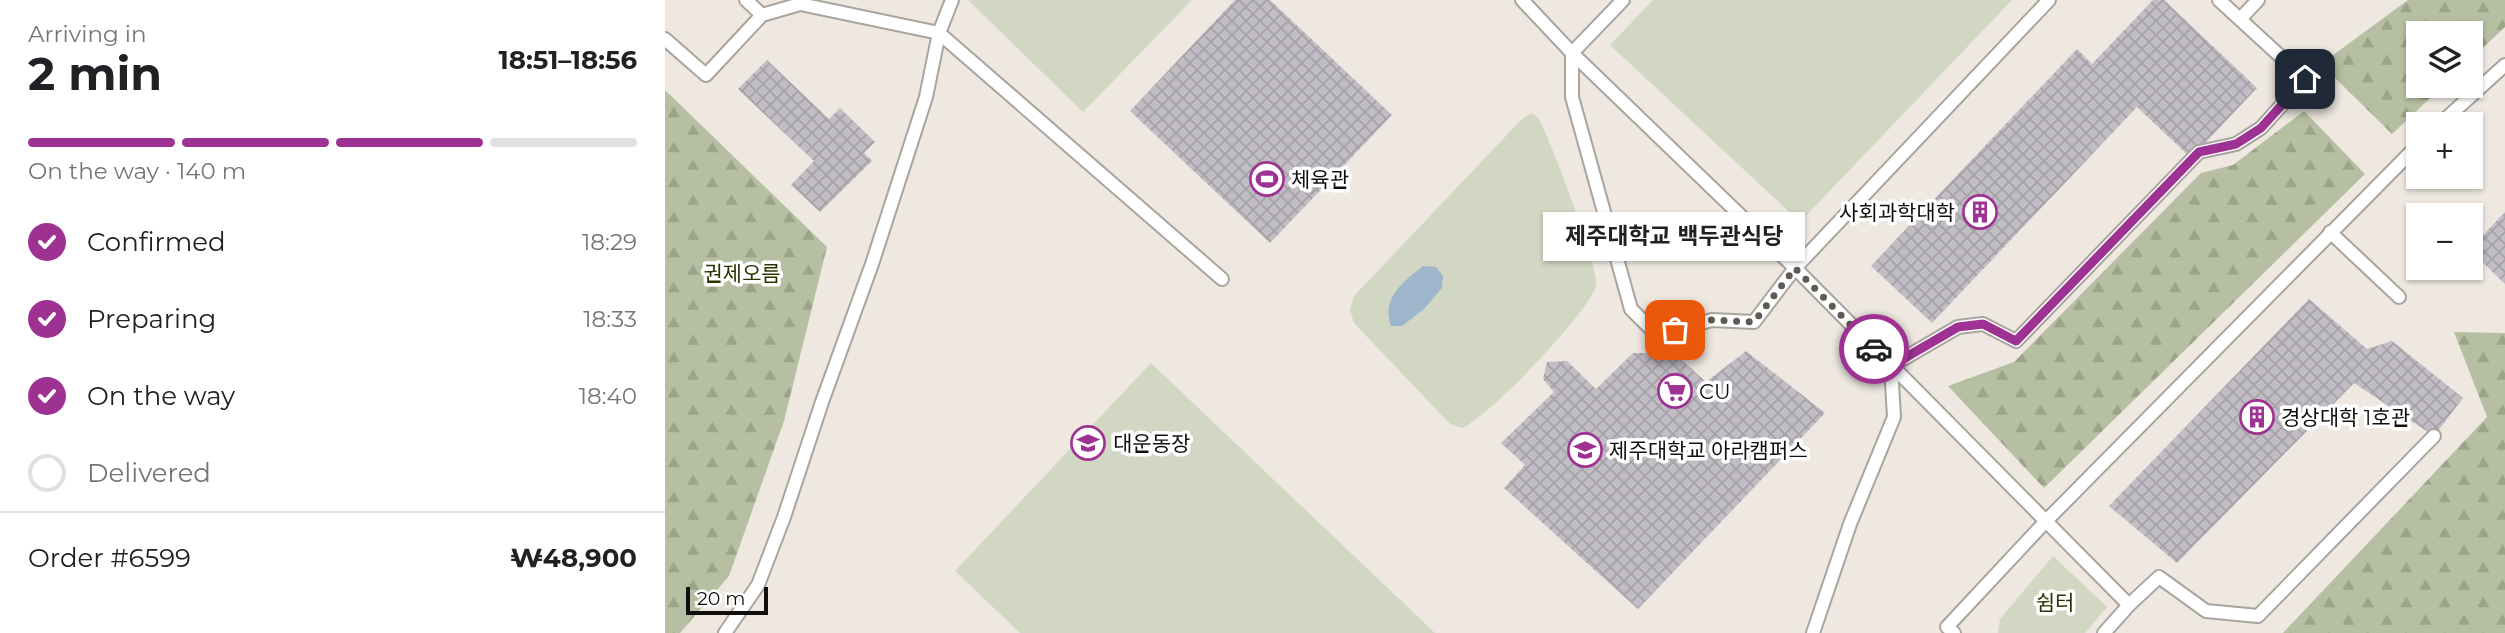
<!DOCTYPE html>
<meta charset="utf-8">
<style>
body{margin:0;font-family:Montserrat,"Noto Sans KR",sans-serif;background:#f6f6f6;color:#202124;height:100vh;display:flex;flex-direction:column;font-size:26px;white-space:nowrap}
*{box-sizing:border-box;margin:0}
p{font-size:23px;color:#757577}
.icon{flex:none;width:38px;height:38px;fill:none;stroke:currentColor;stroke-width:2;stroke-linecap:round;stroke-linejoin:round}
.map{position:relative;flex:1;overflow:hidden}
.panel{display:flex;flex-direction:column;background:#fff;width:665px}
.panel>*{flex:none}
.controls{position:absolute;left:1741px;top:21px;display:grid;gap:14px}
.controls a{display:grid;place-items:center;width:77px;height:77px;border-radius:0px;background:#fff;box-shadow:0 2px 5px #0004;font-size:35px}
.scale{position:absolute;left:21px;bottom:18px;width:82px;box-sizing:border-box;padding-left:7px;border:4px solid #110f0d;border-top:0;font-size:19px;line-height:24px;white-space:nowrap;color:#110f0d;-webkit-text-stroke:5px #fff;paint-order:stroke}
.pin{position:absolute;display:grid;place-items:center;width:60px;height:60px;color:#fff;margin:-30px;border-radius:14px;box-shadow:0 4px 10px #0006}
.courier{position:absolute;display:grid;place-items:center;width:70px;height:70px;margin:-35px;border:5px solid #9e3293;border-radius:50%;background:#fff;color:#222;box-shadow:0 2px 9px #0007}
.bubble{position:absolute;height:49px;border-radius:0px;background:#fff;box-shadow:0 2px 5px #0004;font-size:23px;font-weight:700;line-height:49px;text-align:center}
.headline em{font-style:normal;font-weight:700}
.headline div{display:flex;flex-direction:column-reverse}
.headline{display:flex;align-items:center;justify-content:space-between;height:119px;padding:0 28px}
h1{font-size:46px;font-weight:700;line-height:52px}
.bar{display:grid;grid-template-columns:repeat(4,1fr);gap:10px 7px;align-content:center;height:84px;padding:0 28px}
.bar i{height:9px;border-radius:5px;background:#e0e0e0}
.bar .on{background:#9e3293}
.bar p{grid-column:span 4}
.line{display:flex;align-items:center;gap:18px;padding:0 28px;border-top:2px solid #e0e0e0}
.line div{flex:1}
ol{padding:0 28px;list-style:none}
li{display:flex;align-items:center;gap:21px;height:77px}
li p{margin-inline-start:auto}
li .icon{padding:7px;border-radius:50%;background:#9e3293;color:#fff;stroke-width:4}
li:last-child{color:#757577}
li i{width:38px;height:38px;border:4px solid #e0e0e0;border-radius:50%}
main{display:flex;flex:1;min-height:0}
.map>svg:first-child{display:block}
</style>
<main>
<section class="panel">
<div class="headline"><div><h1>2 min</h1><p>Arriving in</p></div><em>18:51–18:56</em></div>
<div class="bar"><i class="on"></i><i class="on"></i><i class="on"></i><i></i><p>On the way · 140 m</p></div>
<ol>
<li><svg class="icon" aria-label="check" viewBox="0 0 24 24"><path d="M5 12l5 5 9-10"/></svg>Confirmed<p>18:29</p></li>
<li><svg class="icon" aria-label="check" viewBox="0 0 24 24"><path d="M5 12l5 5 9-10"/></svg>Preparing<p>18:33</p></li>
<li><svg class="icon" aria-label="check" viewBox="0 0 24 24"><path d="M5 12l5 5 9-10"/></svg>On the way<p>18:40</p></li>
<li><i></i>Delivered</li>
</ol>
<div class="line" style="height:91px"><div>Order #6599</div><b>₩48,900</b></div>
</section>
<div class="map">
<svg width="1840" height="633" viewBox="0 0 1840 633">
<defs>
<pattern id="forest-firs" width="22" height="20" patternUnits="userSpaceOnUse" patternTransform="scale(1.75)"><rect width="22" height="20" fill="#b6bfa1"/><path d="M5 1l3.5 6h-7zM16 11l3.5 6h-7z" fill="#9ba389"/></pattern>
<pattern id="building-cross-hatch" width="8" height="8" patternUnits="userSpaceOnUse" patternTransform="scale(1.75)"><rect width="8" height="8" fill="#c1bdc4"/><path d="M0 0l8 8M0 8l8-8" fill="none" stroke="#a5a1a7"/></pattern>
</defs>
<rect width="100%" height="100%" fill="#eee8e1"/>
<g fill="#d1d7c3">
<polygon points="303,0 527,0 418,112"/>
<polygon points="988,0 1347,0 1135,222 945,45"/>
<path d="M866,113C870,115 872,116 874,120C885,138 935,271 931,286C923,313 824,417 797,428L785,424L689,323L685,310L689,296L857,119Z"/>
<polygon points="486,363 770,633 355,633 290,571"/>
<polygon points="1388,556 1442,607 1420,633 1333,633 1335,619"/>
</g>
<g fill="url(#forest-firs)">
<polygon points="1743,0 1840,0 1840,27 1806,59 1806,33 1754,33 1754,86 1778,86 1727,134 1656,64"/>
<polygon points="0,90 162,247 119,421 64,576 15,633 0,633"/>
<polygon points="1639,111 1700,174 1379,488 1283,386 1349,362 1536,173 1568,165"/>
<polygon points="1789,332 1840,333 1840,633 1618,633 1822,417"/>
</g>
<path fill="#9db6cc" d="M758,266L771,267L778,276L777,288L759,309L737,326H726C716,298 738,282 758,266Z"/>
<g fill="url(#building-cross-hatch)">
<polygon points="570,0 605,0 727,115 605,243 465,111"/>
<polygon points="1488,0 1499,0 1592,88 1526,158 1472,107 1267,323 1206,266 1412,49 1427,64"/>
<polygon points="102,60 164,119 175,108 210,142 199,153 207,161 155,212 126,185 149,161 73,89"/>
<polygon points="1840,212 1840,284 1806,251 1806,248"/>
<polygon points="1644,299 1702,349 1727,341 1798,398 1769,436 1689,383 1512,563 1444,506"/>
<polygon points="1081,351 1160,413 973,609 839,488 860,465 836,443 889,392 878,379 882,362 902,361 931,389 968,353 1009,353 1041,382"/>
</g>
<g fill="none" stroke-linecap="round" stroke-linejoin="round">
<g stroke="#a9a49e" stroke-width="16">
<g id="lane">
<polyline points="81,0 97,15 135,4 274,33 557,279"/>
<polyline points="857,0 907,53 1130,268 1464,605 1494,577 1541,611 1593,616 1769,436"/>
<polyline points="958,0 907,53 907,97 966,309 988,331 1010,330 1047,320 1089,322 1130,268 1384,0"/>
<polyline points="1575,19 1593,0"/>
<polyline points="0,39 41,75 97,15"/>
<polyline points="1775,124 1840,65"/>
<polyline points="1665,232 1734,297"/>
<polyline points="1226,366 1293,327 1318,324 1351,341 1534,152 1571,144 1596,128 1640,79 1554,0"/>
<polyline points="60,633 93,585 119,517 157,402 207,264 261,97 274,33 287,0"/>
<polyline points="1148,633 1185,524 1229,417 1226,366"/>
<polyline points="1289,633 1282,627 1381,521 1754,144"/>
<polyline points="1439,633 1464,605"/>
</g>
</g>
<use href="#lane" stroke="#fff" stroke-width="12"/>
</g>
<g fill="none" stroke-linecap="round" stroke-linejoin="round">
<polyline stroke="#5e5b57" stroke-width="7" stroke-dasharray="0 12.6" points="1010,330 1046,320 1089,322 1130,268 1209,349"/>
<polyline stroke="#9e3293" stroke-width="9" points="1209,349 1226,366 1293,327 1318,324 1351,341 1534,152 1571,144 1596,128 1640,79"/>
</g>
<defs>
<g id="stadium-ring" transform="scale(1.75)"><circle r="9.5" fill="#fff" stroke="#9e3293" stroke-width="1.5"/><path d="M0-5a6.5 5 0 1 0 0 10a6.5 5 0 1 0 0-10ZM-3.5-1.8h7v3.6h-7Z" fill="#9e3293"/></g>
<g id="building-ring" transform="scale(1.75)"><circle r="9.5" fill="#fff" stroke="#9e3293" stroke-width="1.5"/><path d="M-4-6H4V6H1V3H-1V6H-4ZM-2.5-4.3h1.7v1.8h-1.7ZM.8-4.3h1.7v1.8H.8ZM-2.5-1h1.7V.8h-1.7ZM.8-1h1.7V.8H.8Z" fill="#9e3293"/></g>
<g id="supermarket-ring" transform="scale(1.75)"><circle r="9.5" fill="#fff" stroke="#9e3293" stroke-width="1.5"/><path d="M-6-5.5h2.5l.6 2H6L4.5 2H-2.5L-4.4-4H-6ZM-1.5 3.2a1.3 1.3 0 1 0 .1 0ZM3 3.2a1.3 1.3 0 1 0 .1 0Z" fill="#9e3293"/></g>
<g id="university-ring" transform="scale(1.75)"><circle r="9.5" fill="#fff" stroke="#9e3293" stroke-width="1.5"/><path d="M0-5L7-2L0 1L-7-2ZM-4 1L0 2.5L4 1V4Q0 6-4 4Z" fill="#9e3293"/></g>
</defs>
<g fill-rule="evenodd">
<use href="#stadium-ring" x="602" y="179"/>
<use href="#building-ring" x="1315" y="212"/>
<use href="#supermarket-ring" x="1010" y="391"/>
<use href="#building-ring" x="1592" y="417"/>
<use href="#university-ring" x="423" y="443"/>
<use href="#university-ring" x="920" y="450"/>
</g>
<g text-anchor="middle" dominant-baseline="central" stroke-width="7" stroke-linejoin="round" paint-order="stroke">
<g font-size="21" fill="#110f0d" stroke="#fff" text-anchor="start">
<text x="626" y="179">체육관</text>
<text x="1290" y="212" text-anchor="end">사회과학대학</text>
<text x="1034" y="391">CU</text>
<text x="1616" y="417">경상대학 1호관</text>
<text x="448" y="443">대운동장</text>
<text x="944" y="450">제주대학교 아라캠퍼스</text>
</g>
<g font-size="21" fill="#2a3401" stroke="#fff">
<text x="77" y="273">권제오름</text>
<text x="1390" y="602">쉼터</text>
</g>
</g>
</svg>
<div class="controls">
<a><svg class="icon" aria-label="layers" viewBox="0 0 24 24"><path d="M12 4l9 5-9 5-9-5zM3 14l9 5 9-5"/></svg></a>
<a>+</a>
<a>−</a>
</div>
<div class="scale">20 m</div>
<div class="pin" style="left:1010px;top:330px;background:#ea580c"><svg class="icon" aria-label="bag" viewBox="0 0 24 24"><path d="M5 8h14l-1 12H6zM9 8a3 3 0 0 1 6 0"/></svg></div>
<div class="pin" style="left:1640px;top:79px;background:#1f2937"><svg class="icon" aria-label="home" viewBox="0 0 24 24"><path d="M3 11l9-7 9 7M6 9v11h12V9"/></svg></div>
<div class="courier" style="left:1209px;top:349px"><svg class="icon" aria-label="car" viewBox="0 0 24 24"><path d="M5 17H2v-5l4-1 3-4h7l3 4 3 1v5h-3M9 17h6M6 11h13"/><circle cx="7" cy="17" r="2"/><circle cx="17" cy="17" r="2"/></svg></div>
<div class="bubble" style="left:878px;top:212px;width:262px">제주대학교 백두관식당</div>
</div>
</main>
